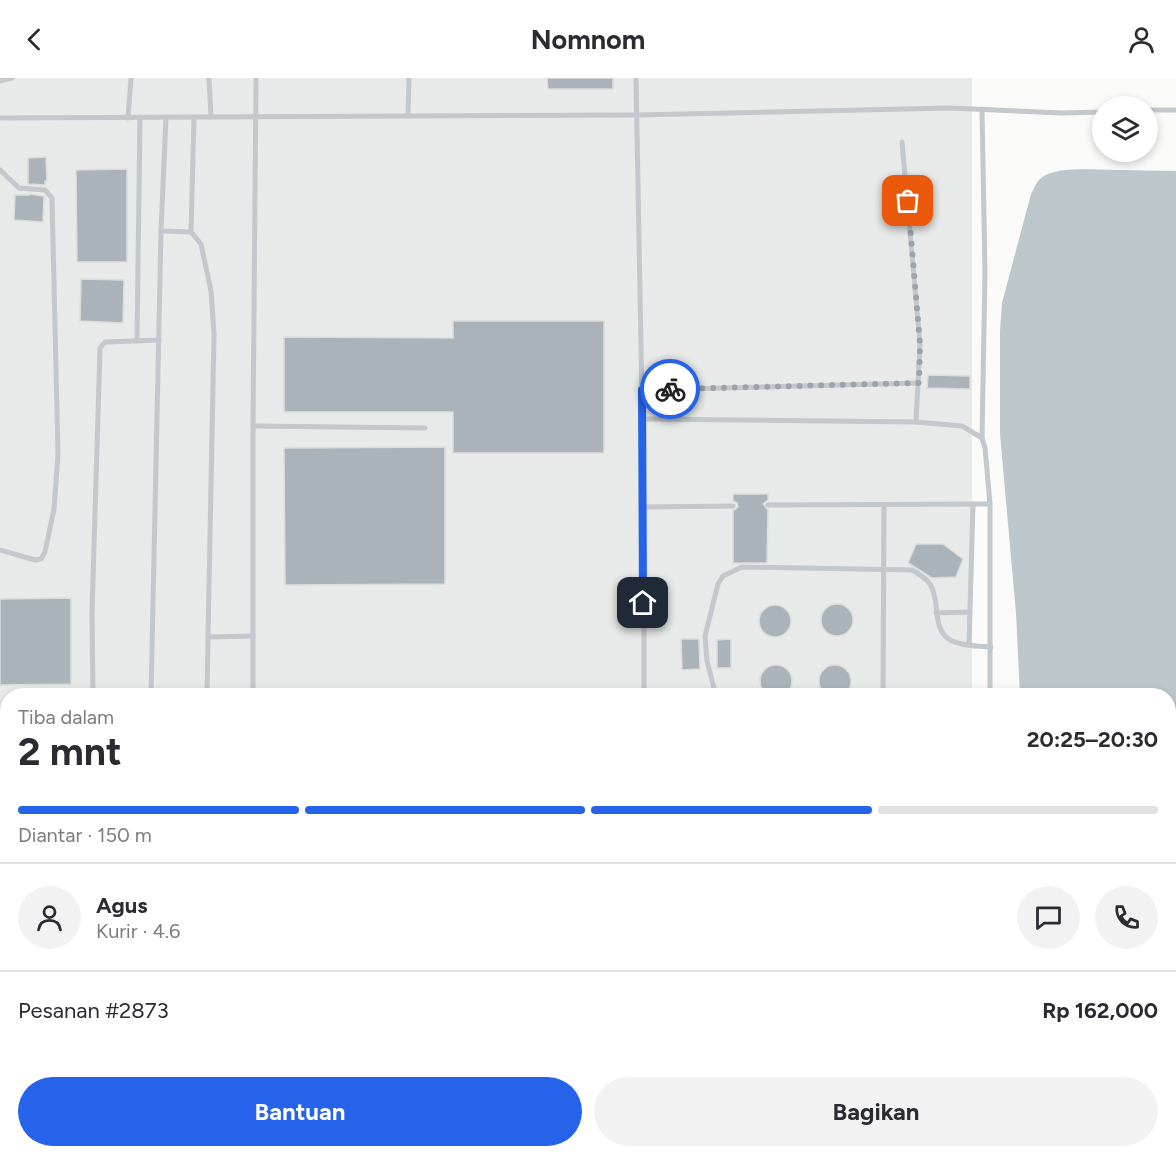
<!DOCTYPE html>
<html lang="id">
<meta charset="utf-8">
<style>
body{margin:0;font-family:Figtree,sans-serif;background:#f2f2f3;color:#2b2b33;height:100vh;display:flex;flex-direction:column;font-size:22px;white-space:nowrap}
*{box-sizing:border-box;margin:0}
p{font-size:20px;color:#7c7c81}
.icon{flex:none;width:33px;height:33px;fill:none;stroke:currentColor;stroke-width:2;stroke-linecap:round;stroke-linejoin:round}
.map{position:relative;flex:1;overflow:hidden}
.panel{position:absolute;left:0px;top:610px;width:1176px;height:470px;display:flex;flex-direction:column;background:#fff;border-radius:24px 24px 0 0;box-shadow:0 3px 9px #0003}
.panel>*{flex:none}
.controls{position:absolute;left:1092px;top:18px;display:grid;gap:12px}
.controls a{display:grid;place-items:center;width:66px;height:66px;border-radius:50%;background:#fff;box-shadow:0 3px 9px #0003;font-size:30px}
.pin{position:absolute;display:grid;place-items:center;width:51px;height:51px;color:#fff;margin:-26px;border-radius:12px;box-shadow:0 3px 9px #0006}
.courier{position:absolute;display:grid;place-items:center;width:60px;height:60px;margin:-30px;border:4px solid #2563eb;border-radius:50%;background:#fff;color:#222;box-shadow:0 2px 8px #0007}
.headline em{font-style:normal;font-weight:700}
.headline div{display:flex;flex-direction:column-reverse}
.headline{display:flex;align-items:center;justify-content:space-between;height:102px;padding:0 18px}
h1{font-size:39px;font-weight:700;line-height:45px}
.bar{display:grid;grid-template-columns:repeat(4,1fr);gap:9px 6px;align-content:center;height:72px;padding:0 18px}
.bar i{height:8px;border-radius:4px;background:#e1e1e2}
.bar .on{background:#2563eb}
.bar p{grid-column:span 4}
.line{display:flex;align-items:center;gap:15px;padding:0 18px;border-top:2px solid #e1e1e2}
.line div{flex:1}
.round{display:grid;place-items:center;flex:none;width:63px;height:63px;border-radius:32px;background:#f2f2f3}
.cta{display:flex;gap:12px;margin-top:auto;padding:12px 18px}
.cta a{flex:1;height:69px;border-radius:36px;background:#2563eb;color:#fff;font-size:24px;font-weight:700;line-height:69px;text-align:center}
.cta a+a{background:#f2f2f3;color:#2b2b33}
header{display:flex;justify-content:space-between;align-items:center;height:78px;padding:0 18px;background:#fff;font-size:27px;font-weight:700}
.map>svg:first-child{display:block}
</style>
<header><svg class="icon" aria-label="back" viewBox="0 0 24 24"><path d="M15 5l-7 7 7 7"/></svg>Nomnom<svg class="icon" aria-label="person" viewBox="0 0 24 24"><circle cx="12" cy="8" r="4"/><path d="M4 21q1-7 8-7t8 7"/></svg></header>
<div class="map">
<svg width="1176" height="1079" viewBox="0 0 1176 1079">
<rect width="100%" height="100%" fill="#fafaf8"/>
<g fill="#e8e9e9">
<polygon points="0,0 972,0 972,618 8,618 8,849 0,851"/>
<polygon points="588,1072 1115,1073 1114,1079 588,1079"/>
</g>
<g fill="#bbc7cb">
<path d="M1115,92L1176,93V797L1168,795V618H1020L1016,535L1000,356V253L1002,225L1031,116C1034,111 1036,104 1041,100C1056,88 1096,92 1115,92Z"/>
<polygon points="1169,896 1176,897 1176,1079 1114,1079 1115,1073 1168,1072"/>
</g>
<g fill="#aab3b9" stroke="#dcdcda" stroke-width="1.5">
<polygon points="547,0 613,0 613,11 548,11"/>
<polygon points="46,79 47,103 45,103 45,107 28,106 28,80"/>
<polygon points="127,91 127,184 77,184 76,92"/>
<polygon points="29,116 44,118 43,144 14,142 15,117 29,117"/>
<polygon points="81,201 124,202 123,245 80,243"/>
<polygon points="453,243 604,243 604,375 453,375 453,334 284,334 284,259 453,260"/>
<polygon points="928,297 970,298 970,311 927,310"/>
<polygon points="445,369 445,506 285,507 284,370"/>
<polygon points="733,416 768,416 768,422 763,426 768,432 767,485 733,485 733,433 738,429 737,425 733,423"/>
<polygon points="916,466 943,466 963,481 956,499 932,500 908,485"/>
<polygon points="71,520 71,606 0,607 0,521"/>
<circle cx="837" cy="542" r="16"/>
<circle cx="775" cy="543" r="16"/>
<polygon points="681,561 699,561 700,591 682,592"/>
<polygon points="731,561 731,590 717,590 717,562"/>
<circle cx="776" cy="603" r="16"/>
<circle cx="835" cy="603" r="16"/>
</g>
<g fill="none" stroke-linecap="round" stroke-linejoin="round">
<g stroke="#c3c8cc" stroke-width="5">
<polyline points="209,0 211,39"/>
<polyline points="636,0 644,429 733,428"/>
<polyline points="0,3 12,0"/>
<polyline points="982,31 985,194 982,360"/>
<polyline points="1148,32 1176,32"/>
<polyline points="408,38 409,0"/>
<polyline points="194,39 191,154 201,166 211,213 214,256 208,559 253,558"/>
<polyline points="0,40 636,37 949,30 1062,35 1102,34"/>
<polyline points="128,40 131,0"/>
<polyline points="902,64 920,266 916,344"/>
<polyline points="0,92 19,110 45,112 52,120 58,376 54,431 45,474 41,481 35,482 0,472"/>
<polyline points="161,153 191,154"/>
<polyline points="137,263 140,39"/>
<polyline points="642,312 919,305"/>
<polyline points="642,341 916,344 962,348 982,360 985,370 990,426 990,618"/>
<polyline points="253,348 425,350"/>
<polyline points="768,427 990,426"/>
<polyline points="644,429 644,618"/>
<polyline points="936,535 970,534"/>
<polyline points="969,567 973,426"/>
<polyline points="93,618 92,535 100,270 105,264 159,262"/>
<polyline points="151,618 161,153 166,39"/>
<polyline points="207,618 208,559"/>
<polyline points="253,618 253,348 256,0"/>
<path d="M716,618L707,583L705,558L718,506L723,498L742,489L912,492C919,496 926,500 930,506C941,523 931,550 950,562C962,568 978,568 991,569"/>
<polyline points="883,618 884,427"/>
<polyline points="0,661 8,666"/>
<polyline points="0,715 8,714"/>
<polyline points="0,843 8,841"/>
<polyline points="64,1079 65,1072"/>
<polyline points="99,1079 100,1072"/>
<polyline points="140,1079 140,1072"/>
<polyline points="195,1079 195,1072"/>
<polyline points="379,1079 380,1072"/>
<polyline points="499,1079 500,1072"/>
<polyline points="570,1079 571,1072"/>
<polyline points="626,1079 627,1072"/>
<polyline points="679,1079 680,1072"/>
<polyline points="739,1079 739,1072"/>
<polyline points="789,1079 790,1072"/>
<polyline points="937,1079 937,1072"/>
<polyline points="1026,1079 1026,1072"/>
<polyline points="1095,1079 1096,1072"/>
</g>
<g stroke="#c3c8cc" stroke-width="10">
<polyline points="0,862 8,860"/>
<polyline points="1168,883 1176,884"/>
<polyline points="343,1079 343,1072"/>
<polyline points="847,1079 847,1072"/>
</g>
</g>
<g fill="none" stroke-linecap="round" stroke-linejoin="round">
<polyline stroke="#99a4ac" stroke-width="6" stroke-dasharray="0 10.8" points="670,311 919,305 920,266 908,123"/>
<polyline stroke="#2563eb" stroke-width="8" points="643,525 642,312 670,311"/>
</g>
</svg>
<div class="controls">
<a><svg class="icon" aria-label="layers" viewBox="0 0 24 24"><path d="M12 4l9 5-9 5-9-5zM3 14l9 5 9-5"/></svg></a>
</div>
<div class="pin" style="left:908px;top:123px;background:#ea580c"><svg class="icon" aria-label="bag" viewBox="0 0 24 24"><path d="M5 8h14l-1 12H6zM9 8a3 3 0 0 1 6 0"/></svg></div>
<div class="pin" style="left:643px;top:525px;background:#1f2937"><svg class="icon" aria-label="home" viewBox="0 0 24 24"><path d="M3 11l9-7 9 7M6 9v11h12V9"/></svg></div>
<div class="courier" style="left:670px;top:311px"><svg class="icon" aria-label="bike" viewBox="0 0 24 24"><circle cx="6" cy="16" r="4"/><circle cx="18" cy="16" r="4"/><path d="M6 16l4-8h5l3 8M10 8l3 8H6M13 5h3"/></svg></div>
<section class="panel">
<div class="headline"><div><h1>2 mnt</h1><p>Tiba dalam</p></div><em>20:25–20:30</em></div>
<div class="bar"><i class="on"></i><i class="on"></i><i class="on"></i><i></i><p>Diantar · 150 m</p></div>
<div class="line" style="height:108px"><a class="round"><svg class="icon" aria-label="person" viewBox="0 0 24 24"><circle cx="12" cy="8" r="4"/><path d="M4 21q1-7 8-7t8 7"/></svg></a><div><b>Agus</b><p>Kurir · 4.6</p></div><a class="round"><svg class="icon" aria-label="chat" viewBox="0 0 24 24"><path d="M4 5h16v11H9l-5 4z"/></svg></a><a class="round"><svg class="icon" aria-label="phone" viewBox="0 0 24 24"><path d="M5 4h4l2 5-3 2q2 4 5 5l2-3 5 2v4C11 20 4 13 5 4z"/></svg></a></div>
<div class="line" style="height:78px"><div>Pesanan #2873</div><b>Rp 162,000</b></div>
<div class="cta"><a>Bantuan</a><a>Bagikan</a></div>
</section>
</div>
